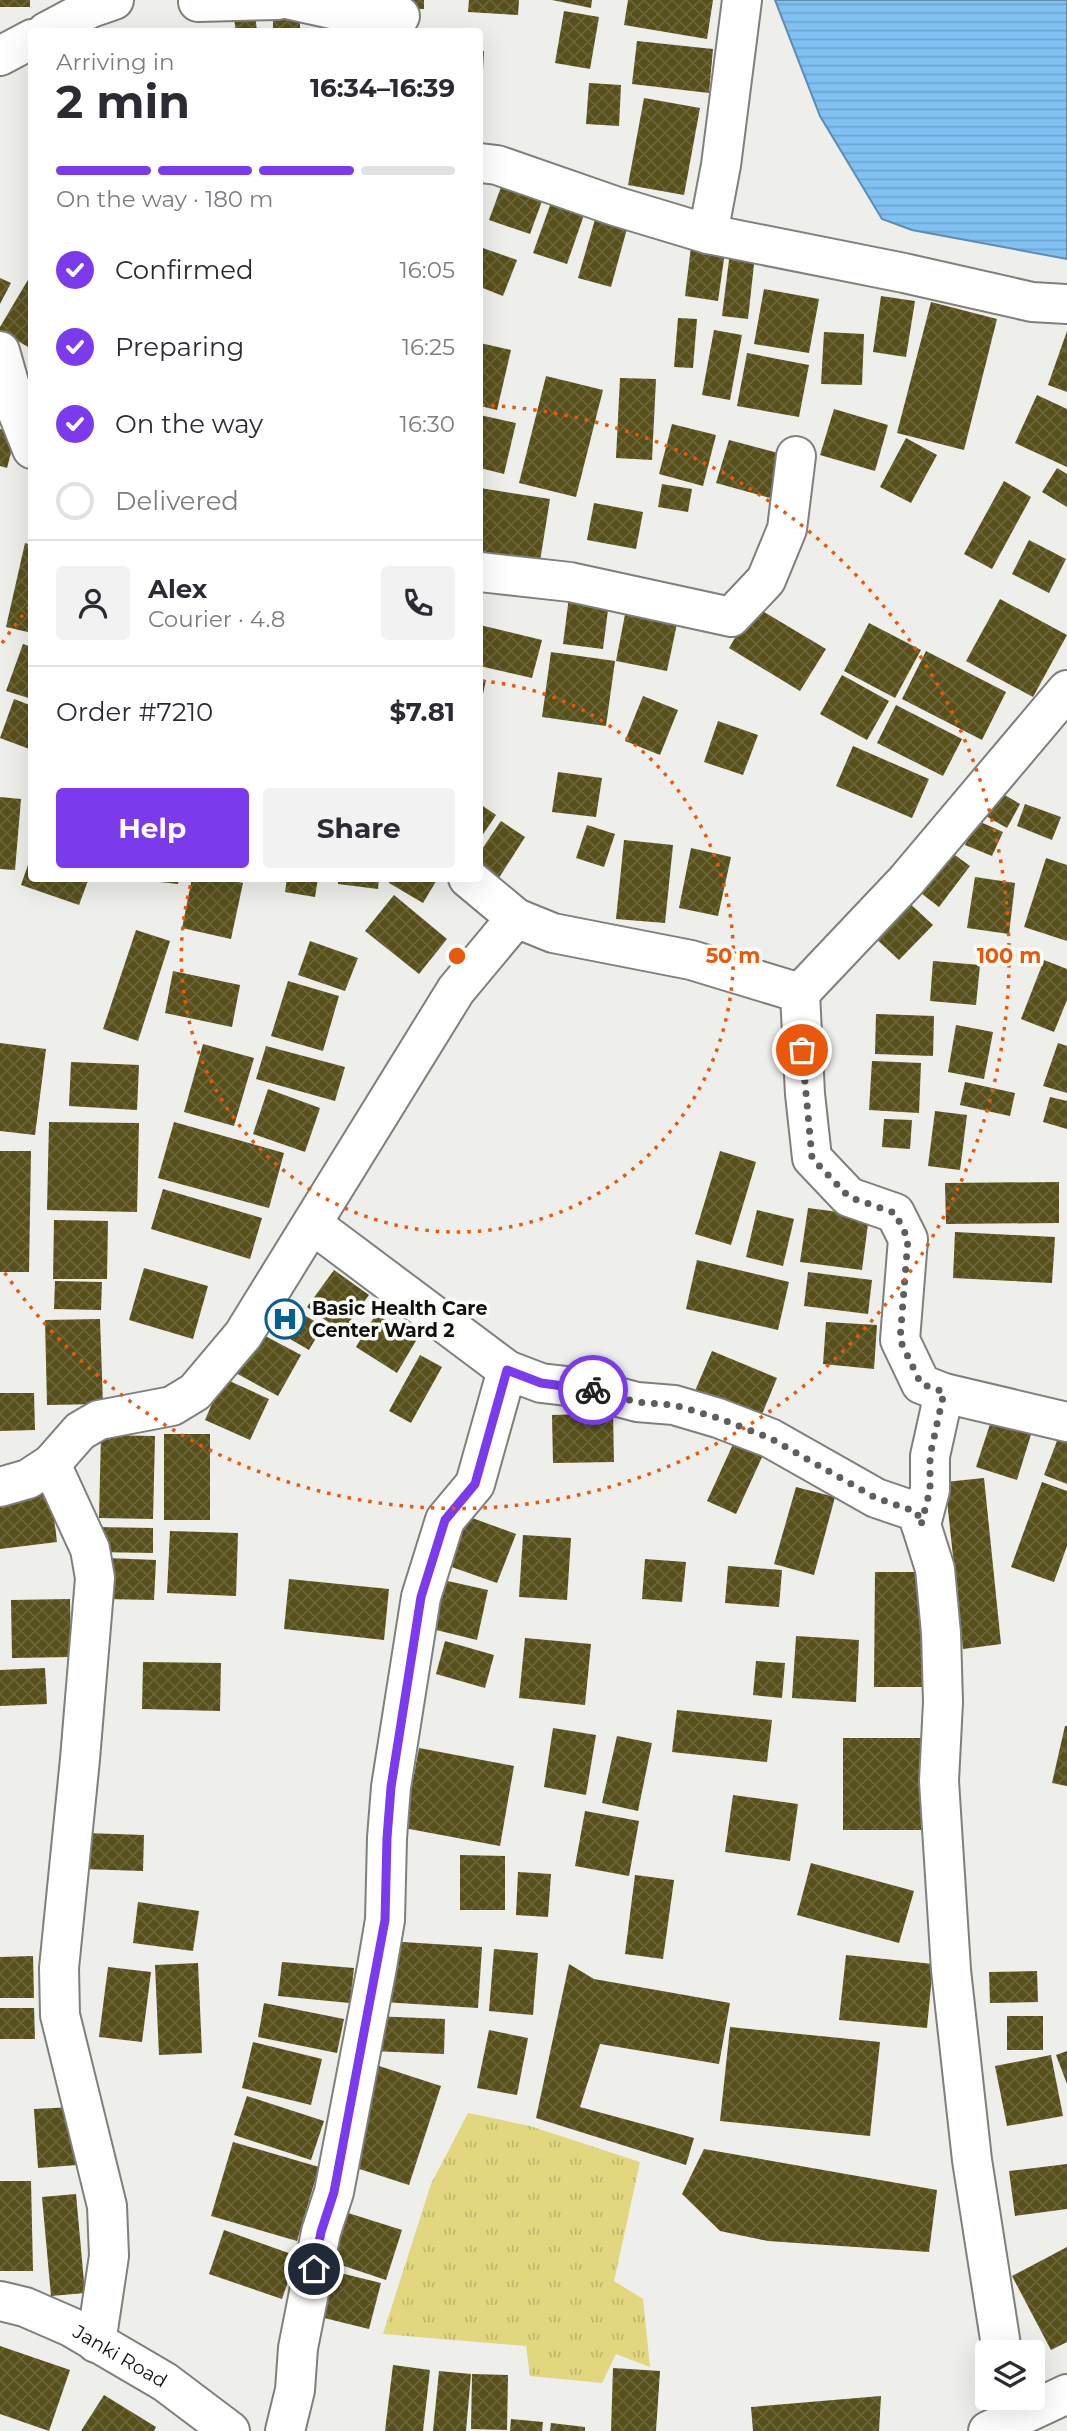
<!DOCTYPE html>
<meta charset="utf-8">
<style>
body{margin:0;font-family:Montserrat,sans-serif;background:#f2f2f3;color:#2b2b33;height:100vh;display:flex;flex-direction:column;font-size:26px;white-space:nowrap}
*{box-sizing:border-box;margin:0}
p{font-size:23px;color:#7c7c81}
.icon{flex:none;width:38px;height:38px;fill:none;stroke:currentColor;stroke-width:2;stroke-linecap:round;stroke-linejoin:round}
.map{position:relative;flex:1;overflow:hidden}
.panel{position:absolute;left:28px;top:28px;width:455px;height:854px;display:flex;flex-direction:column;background:#fff;border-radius:7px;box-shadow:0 7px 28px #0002}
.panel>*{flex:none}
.controls{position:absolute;left:975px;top:2340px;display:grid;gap:14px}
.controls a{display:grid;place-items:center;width:70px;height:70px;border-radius:7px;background:#fff;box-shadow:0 7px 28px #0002;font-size:35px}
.pin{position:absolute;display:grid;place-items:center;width:60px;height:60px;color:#fff;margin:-30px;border:4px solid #fff;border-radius:50%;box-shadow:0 2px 7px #0007}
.courier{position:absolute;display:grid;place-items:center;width:70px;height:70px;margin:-35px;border:5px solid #7c3aed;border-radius:50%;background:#fff;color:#222;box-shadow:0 2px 9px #0007}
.headline em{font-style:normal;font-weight:700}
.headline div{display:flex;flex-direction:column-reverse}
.headline{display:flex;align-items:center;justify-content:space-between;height:119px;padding:0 28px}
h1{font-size:46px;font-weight:700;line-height:52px}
.bar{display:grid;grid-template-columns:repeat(4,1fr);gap:10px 7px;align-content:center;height:84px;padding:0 28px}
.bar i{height:9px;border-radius:5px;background:#e1e1e2}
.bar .on{background:#7c3aed}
.bar p{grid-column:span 4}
.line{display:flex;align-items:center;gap:18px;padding:0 28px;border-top:2px solid #e1e1e2}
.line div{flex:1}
.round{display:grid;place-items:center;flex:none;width:74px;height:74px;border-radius:7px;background:#f2f2f3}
ol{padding:0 28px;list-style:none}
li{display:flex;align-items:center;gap:21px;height:77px}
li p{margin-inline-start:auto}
li .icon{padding:7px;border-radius:50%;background:#7c3aed;color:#fff;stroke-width:4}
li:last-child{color:#7c7c81}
li i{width:38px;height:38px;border:4px solid #e1e1e2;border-radius:50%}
.primary-button{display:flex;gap:14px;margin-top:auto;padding:14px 28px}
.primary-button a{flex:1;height:80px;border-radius:7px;background:#7c3aed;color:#fff;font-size:28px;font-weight:700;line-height:80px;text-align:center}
.primary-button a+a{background:#f2f2f3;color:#2b2b33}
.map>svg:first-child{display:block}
</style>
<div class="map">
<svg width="1067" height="2431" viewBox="0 0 1067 2431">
<defs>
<pattern id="grass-tufts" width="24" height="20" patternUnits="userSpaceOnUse" patternTransform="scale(1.75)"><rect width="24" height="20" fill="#e2d67f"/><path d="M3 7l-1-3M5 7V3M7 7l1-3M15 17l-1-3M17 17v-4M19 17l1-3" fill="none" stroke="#c1b76d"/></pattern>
<pattern id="water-rules" width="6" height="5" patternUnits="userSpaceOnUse" patternTransform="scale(1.75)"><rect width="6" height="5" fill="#80c1f3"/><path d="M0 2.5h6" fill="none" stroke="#6ea5cf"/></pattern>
<pattern id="building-cross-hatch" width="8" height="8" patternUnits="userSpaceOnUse" patternTransform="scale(1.75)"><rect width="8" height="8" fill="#57501b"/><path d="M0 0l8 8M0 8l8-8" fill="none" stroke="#6a653a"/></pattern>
</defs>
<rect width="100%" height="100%" fill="#eeeeea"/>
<polygon fill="url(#grass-tufts)" points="468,2113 530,2126 640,2162 614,2281 643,2299 650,2367 616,2354 602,2383 530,2376 526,2346 383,2334 431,2184"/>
<polygon fill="url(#water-rules)" stroke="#5e8caf" stroke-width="2" points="775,0 1067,0 1067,259 912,230 882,219 820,116"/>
<g fill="url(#building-cross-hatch)">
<rect x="0" y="0" width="30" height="7"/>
<polygon points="389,0 424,0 424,9 389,8"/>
<polygon points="469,0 519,0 518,15 468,12"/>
<polygon points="552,0 592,0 591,8"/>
<polygon points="628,0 713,0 707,39 624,25"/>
<polygon points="254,3 257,32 236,32 232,6"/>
<polygon points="273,10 300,11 300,32 273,32"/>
<polygon points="564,11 599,17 590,69 555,63"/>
<polygon points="637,41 713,49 709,93 632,84"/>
<polygon points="480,51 484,51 482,90 480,90"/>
<polygon points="589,83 621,85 619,126 586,124"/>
<polygon points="644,98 700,108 684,195 628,185"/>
<polygon points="504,179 545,193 530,234 489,220"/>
<polygon points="553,197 586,209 567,264 533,253"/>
<polygon points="596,216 628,225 611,287 578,278"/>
<polygon points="480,247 517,260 503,296 480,287"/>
<polygon points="691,247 725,252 718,301 685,296"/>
<polygon points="730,252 755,255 748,319 722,316"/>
<polygon points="32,273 32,346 30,348 0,331 0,327"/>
<polygon points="0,278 11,283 0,304"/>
<polygon points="764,289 819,299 809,353 754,344"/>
<polygon points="881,296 915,301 906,357 873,352"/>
<polygon points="931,302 997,319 964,450 897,433"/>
<polygon points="678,318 697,319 693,368 674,367"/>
<polygon points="714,330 742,335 730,400 702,395"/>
<polygon points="1067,331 1067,392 1048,385"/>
<polygon points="824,332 864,334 862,385 821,384"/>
<polygon points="480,343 511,350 497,410 480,406"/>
<polygon points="747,353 809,365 799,417 737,406"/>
<polygon points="546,376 603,390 576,497 519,483"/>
<polygon points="620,378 656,379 652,460 616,458"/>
<polygon points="1037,395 1067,409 1067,467 1015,443"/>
<polygon points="834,409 888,425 875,471 820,455"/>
<polygon points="480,415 516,423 504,474 480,468"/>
<polygon points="672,424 716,435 703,486 659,474"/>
<polygon points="0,429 16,434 7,468 0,466"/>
<polygon points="906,438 937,455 911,503 880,487"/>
<polygon points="729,440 786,455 774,499 716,483"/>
<polygon points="1057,468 1067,474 1067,507 1042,492"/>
<polygon points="1004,481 1031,497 992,569 964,554"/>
<polygon points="662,484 692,489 688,512 658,507"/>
<polygon points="480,488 550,499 540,561 480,551"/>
<polygon points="594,503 643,512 636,549 587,540"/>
<polygon points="1029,540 1066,559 1049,593 1012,574"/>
<polygon points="25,543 32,545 32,633 6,627"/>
<polygon points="569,597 609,602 603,649 563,644"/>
<polygon points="1000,599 1067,635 1033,697 966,661"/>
<polygon points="627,604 679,614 667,671 616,661"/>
<polygon points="754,606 826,649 800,691 729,648"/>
<polygon points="869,623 921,650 895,698 844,671"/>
<polygon points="480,625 542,640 532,678 480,666"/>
<polygon points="23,644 32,647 32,699 6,691"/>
<polygon points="926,651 1006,692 982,740 902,699"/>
<polygon points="551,652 615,661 606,726 542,717"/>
<polygon points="842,675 889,701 867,740 820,714"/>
<polygon points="480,679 486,680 481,704 480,704"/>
<polygon points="643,696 678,710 660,755 625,741"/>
<polygon points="14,699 32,706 32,750 0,738"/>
<polygon points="896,705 962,739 943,776 877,743"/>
<polygon points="718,721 758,735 743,775 704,762"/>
<polygon points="853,746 929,779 912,818 836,786"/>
<polygon points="558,772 602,778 596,817 552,812"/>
<polygon points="998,791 1020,804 1007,828 984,815"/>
<polygon points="0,797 21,799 15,870 0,869"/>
<polygon points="480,804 496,815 480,839"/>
<polygon points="1025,804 1061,817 1052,840 1017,826"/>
<polygon points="976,820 1003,832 992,856 965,845"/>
<polygon points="501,821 525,837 495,884 480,874 480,852"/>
<polygon points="587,825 615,834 604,867 576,858"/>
<polygon points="624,840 673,845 665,923 616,919"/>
<polygon points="944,847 970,866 939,907 913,887"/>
<polygon points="691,848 731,857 718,916 679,908"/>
<polygon points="31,856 32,878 89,878 79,905 21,885"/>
<polygon points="1046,858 1067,865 1067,941 1024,927"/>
<polygon points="975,877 1015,883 1009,934 967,928"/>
<polygon points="142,878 179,878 178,884 142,880"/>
<polygon points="192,878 220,878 243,883 231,939 182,928"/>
<polygon points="287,878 318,878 315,897 285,892"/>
<polygon points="338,878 379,878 378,889 338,884"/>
<polygon points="391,878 438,878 423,903 389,883"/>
<polygon points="394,895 447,939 419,974 365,931"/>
<polygon points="905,899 933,925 899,960 872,935"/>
<polygon points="136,930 170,941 138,1041 103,1029"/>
<polygon points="310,941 358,958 345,991 298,975"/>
<polygon points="1044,960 1067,969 1067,1000 1054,1032 1021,1019"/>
<polygon points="933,961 980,965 976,1005 930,1001"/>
<polygon points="173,971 240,985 232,1027 165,1013"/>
<polygon points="288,981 339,996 323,1051 271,1036"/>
<polygon points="876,1014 934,1016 933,1056 875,1054"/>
<polygon points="956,1025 993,1032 984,1079 948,1072"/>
<polygon points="0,1043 46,1049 35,1135 0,1131"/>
<polygon points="1058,1043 1067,1046 1067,1093 1043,1086"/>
<polygon points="203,1044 254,1058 234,1126 184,1112"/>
<polygon points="266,1046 345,1067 335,1101 256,1079"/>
<polygon points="872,1061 921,1063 919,1113 869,1110"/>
<polygon points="71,1062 139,1065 137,1110 69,1106"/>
<polygon points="965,1082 1015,1093 1010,1116 960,1105"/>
<polygon points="268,1089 320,1108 305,1152 253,1134"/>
<polygon points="1050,1097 1067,1101 1067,1129 1043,1122"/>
<polygon points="935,1111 967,1115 960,1170 928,1166"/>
<polygon points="884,1119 912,1120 910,1149 882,1147"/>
<polygon points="49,1122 139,1123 137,1212 47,1210"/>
<polygon points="174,1122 284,1153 269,1208 158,1178"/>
<polygon points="0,1151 31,1151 29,1272 0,1272"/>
<polygon points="720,1151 756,1162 731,1245 695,1234"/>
<polygon points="1059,1182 1059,1223 946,1224 945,1183"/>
<polygon points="163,1189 262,1218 250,1259 151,1229"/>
<polygon points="808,1208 869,1216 862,1270 800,1262"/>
<polygon points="757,1210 794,1219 783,1266 746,1257"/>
<polygon points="54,1220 108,1221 107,1279 53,1279"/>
<polygon points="955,1232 1055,1237 1052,1283 953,1278"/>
<polygon points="697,1260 789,1282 778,1330 686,1309"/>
<polygon points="144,1268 208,1286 193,1339 129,1320"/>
<polygon points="334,1270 369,1295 342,1332 307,1307"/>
<polygon points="808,1272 872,1280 868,1314 804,1306"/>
<polygon points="55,1281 102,1282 101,1310 54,1309"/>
<polygon points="278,1300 323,1326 309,1350 264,1324"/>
<polygon points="376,1314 417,1339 397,1373 356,1347"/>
<polygon points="100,1319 103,1404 47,1405 45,1320"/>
<polygon points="826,1322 877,1325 874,1369 823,1364"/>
<polygon points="254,1330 301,1355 278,1396 232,1371"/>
<polygon points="712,1351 777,1378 760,1419 695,1391"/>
<polygon points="420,1355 442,1367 411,1423 389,1411"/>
<polygon points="223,1378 269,1399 250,1440 205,1420"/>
<polygon points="0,1393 34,1393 35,1430 0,1431"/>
<polygon points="613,1413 614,1462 553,1463 552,1415"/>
<polygon points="993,1415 1033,1428 1017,1480 976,1467"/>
<polygon points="1060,1433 1067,1436 1067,1484 1044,1475"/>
<rect x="164" y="1434" width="46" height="86"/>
<polygon points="101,1435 155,1436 153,1519 99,1518"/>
<polygon points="734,1442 763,1455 736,1514 707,1501"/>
<polygon points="984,1478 1001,1644 963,1649 945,1482"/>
<polygon points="1042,1482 1067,1491 1067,1546 1054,1582 1011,1567"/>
<polygon points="796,1487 835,1497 814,1575 774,1564"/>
<polygon points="51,1492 57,1542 0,1549 0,1498"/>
<polygon points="464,1515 516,1534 497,1583 446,1565"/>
<polygon points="95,1527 153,1528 153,1553 95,1552"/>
<polygon points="170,1531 238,1533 236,1596 167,1593"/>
<polygon points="523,1535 571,1538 567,1600 519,1597"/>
<polygon points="107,1558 156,1560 154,1600 105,1599"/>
<polygon points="645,1559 686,1562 682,1602 642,1599"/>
<polygon points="728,1566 782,1570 779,1607 725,1603"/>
<polygon points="875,1572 927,1572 927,1687 874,1687"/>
<polygon points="289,1579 389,1589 384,1640 284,1629"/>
<polygon points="443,1580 488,1590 477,1640 432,1629"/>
<polygon points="70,1599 71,1657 12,1658 11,1600"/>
<polygon points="796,1636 859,1640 856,1702 792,1698"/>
<polygon points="525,1638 591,1644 585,1705 519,1698"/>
<polygon points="445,1641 494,1655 485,1688 436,1674"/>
<polygon points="756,1661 785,1663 782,1698 753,1695"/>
<polygon points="143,1662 221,1663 220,1711 142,1709"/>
<polygon points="45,1668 47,1704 0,1706 0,1670"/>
<polygon points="677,1710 772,1720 767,1762 672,1752"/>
<polygon points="1065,1726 1067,1726 1067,1786 1052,1783"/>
<polygon points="553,1728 596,1735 586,1795 544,1787"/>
<polygon points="617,1736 652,1743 638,1811 602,1803"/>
<rect x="843" y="1738" width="84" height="92"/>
<polygon points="419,1748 514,1766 500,1846 404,1828"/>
<polygon points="733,1795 798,1804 790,1861 725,1852"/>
<polygon points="585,1811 639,1821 629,1876 575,1866"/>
<polygon points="85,1833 144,1835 143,1871 83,1869"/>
<polygon points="460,1855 505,1856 505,1910 460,1910"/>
<polygon points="811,1863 914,1891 899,1943 797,1915"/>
<polygon points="518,1872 551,1874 548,1917 516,1915"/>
<polygon points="635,1875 674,1880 663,1959 625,1954"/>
<polygon points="138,1902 199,1911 193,1951 133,1943"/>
<polygon points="387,1941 482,1947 478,2008 383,2002"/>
<polygon points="494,1949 538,1953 533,2015 489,2011"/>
<polygon points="846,1955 933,1964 927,2028 839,2020"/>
<polygon points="33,1956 34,1998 0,1998 0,1957"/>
<polygon points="282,1962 354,1968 350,2003 278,1996"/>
<polygon points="198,1963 202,2053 159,2055 155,1965"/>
<polygon points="569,1964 594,1979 730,2003 719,2064 600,2044 580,2107 694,2138 686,2165 536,2118"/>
<polygon points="108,1967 151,1972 142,2042 99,2037"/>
<polygon points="1037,1971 1038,2002 990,2003 989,1972"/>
<polygon points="264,2003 344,2019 337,2053 258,2037"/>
<polygon points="0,2008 34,2008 35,2039 0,2039"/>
<polygon points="372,2016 445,2019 444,2054 371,2051"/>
<rect x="1007" y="2016" width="36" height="34"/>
<polygon points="730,2027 880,2042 870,2136 720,2121"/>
<polygon points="489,2030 528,2038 517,2095 477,2088"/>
<polygon points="253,2042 322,2059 311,2105 242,2088"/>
<polygon points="1067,2051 1067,2084 1056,2055"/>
<polygon points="1051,2055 1063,2116 1007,2126 995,2066"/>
<polygon points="376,2065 441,2086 409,2185 344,2164"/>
<polygon points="247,2096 324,2121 311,2160 234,2135"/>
<polygon points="73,2107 77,2165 38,2168 34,2109"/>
<polygon points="233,2142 319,2167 297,2241 211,2216"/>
<polygon points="704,2149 937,2190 929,2252 768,2241 720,2231 682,2194"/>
<polygon points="1067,2164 1067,2209 1015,2216 1009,2171"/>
<polygon points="0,2181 31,2181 33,2271 0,2271"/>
<polygon points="76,2194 85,2293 51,2296 42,2197"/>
<polygon points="345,2212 402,2230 386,2280 329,2261"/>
<polygon points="224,2230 297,2256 282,2299 209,2274"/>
<polygon points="1067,2247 1067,2342 1051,2350 1012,2276"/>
<polygon points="332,2271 381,2283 369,2329 320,2317"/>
<polygon points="0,2346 70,2370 49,2431 0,2414"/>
<polygon points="393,2365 430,2370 423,2431 385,2431"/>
<polygon points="613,2368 660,2371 656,2431 611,2431"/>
<polygon points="439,2371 471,2374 466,2431 433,2431"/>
<polygon points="472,2374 508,2375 507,2430 471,2429"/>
<polygon points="104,2395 156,2427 154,2431 81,2431"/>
<polygon points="881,2396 879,2431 753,2431 751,2407"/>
<polygon points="511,2419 543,2422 542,2431 510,2431"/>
<polygon points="551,2423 585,2427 585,2431 550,2431"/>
</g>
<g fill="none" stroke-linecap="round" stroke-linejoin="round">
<g stroke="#7f7f7b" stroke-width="42">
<g id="minor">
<polyline points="291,0 363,16 400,16"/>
<polyline points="742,0 721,165 708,234 904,273 1032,302 1067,304"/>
<polyline points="198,2 278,0"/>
<polyline points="46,32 91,8 114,0"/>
<polyline points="0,56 32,39"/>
<polyline points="480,163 497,165 615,206 708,234"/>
<polyline points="0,351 17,411 32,449"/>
<polyline points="480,572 570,582 731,617 766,580 787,529 796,456"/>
<polyline points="1067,690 906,881 800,993 805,1094 812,1158 849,1197 895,1213 908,1239 900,1340 921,1384 944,1393 1067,1422"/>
<polyline points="468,878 516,918 553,933 691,960 800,993"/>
<polyline points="312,1224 507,1370 541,1383 584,1388 637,1402 674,1405 718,1418 770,1438 876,1498 917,1512 935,1569 941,1633 943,1702 939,1781 951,1970 972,2160 1002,2352"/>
<polyline points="51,1464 90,1549 95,1578 80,1759 59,1968 60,2015 107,2206 109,2256 96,2343"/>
<polyline points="0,1487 28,1479 51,1464 80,1431 99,1420 172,1406 195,1392 243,1335 456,990 516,918"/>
<polyline points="921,1525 930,1490 930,1456 944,1393"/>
<polyline points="285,2431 295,2390 298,2348 321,2232 334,2192 377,1967 385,1920 387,1838 391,1787 421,1597 445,1520 475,1484 507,1370"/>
</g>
</g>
<g stroke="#7f7f7b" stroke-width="42">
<g id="tertiary">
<path id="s1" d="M0,2301L25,2307L71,2327L165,2382L230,2431"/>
<polyline points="988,2431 1067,2394"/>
</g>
</g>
<use href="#minor" stroke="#fff" stroke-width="38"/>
<use href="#tertiary" stroke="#fff" stroke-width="38"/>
</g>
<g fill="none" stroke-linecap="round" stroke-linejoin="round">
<polyline stroke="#5e5e5c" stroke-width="7" stroke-dasharray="0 12.6" points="593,1390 637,1402 674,1405 718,1418 770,1438 876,1498 917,1512 921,1525 930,1490 930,1456 944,1392 921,1384 900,1340 908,1239 895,1213 849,1197 812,1158 802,1050"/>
<polyline stroke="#7c3aed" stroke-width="9" points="314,2269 321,2232 334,2192 385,1920 387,1838 391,1787 421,1597 445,1520 475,1484 507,1370 541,1383 593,1390"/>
</g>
<g fill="none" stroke="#e8590c" stroke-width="3.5" stroke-dasharray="3.5 7">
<path d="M481 681A276 276 0 1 1 192 880"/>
<path d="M2 643A552 552 0 0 1 31 605M481 405A552 552 0 1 1 2 1269"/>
</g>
<defs>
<g id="hospital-ring" transform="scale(2.0125)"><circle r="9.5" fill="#fbfbf7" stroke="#075f90" stroke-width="1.5"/><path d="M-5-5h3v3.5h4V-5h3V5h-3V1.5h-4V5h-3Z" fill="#075f90"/></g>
</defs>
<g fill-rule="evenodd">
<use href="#hospital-ring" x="285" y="1319"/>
</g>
<g text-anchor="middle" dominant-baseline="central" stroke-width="7" stroke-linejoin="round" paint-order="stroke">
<g font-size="19" font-weight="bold" fill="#10100f" stroke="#fbfbf7" text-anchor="start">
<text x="312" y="1308">Basic Health Care<tspan x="312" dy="22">Center Ward 2</tspan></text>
</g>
<g font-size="19" fill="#10100f" stroke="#fbfbf7">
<text stroke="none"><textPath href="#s1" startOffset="133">Janki Road</textPath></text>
</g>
</g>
<circle cx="457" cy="956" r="10" fill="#e8590c" stroke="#fbfbf7" stroke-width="3.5"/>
<g font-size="21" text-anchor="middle" font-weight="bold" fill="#e8590c" stroke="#fbfbf7" stroke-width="7" stroke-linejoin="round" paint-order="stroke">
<text x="733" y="963">50 m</text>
<text x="1009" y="963">100 m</text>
</g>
</svg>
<div class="controls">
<a><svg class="icon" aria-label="layers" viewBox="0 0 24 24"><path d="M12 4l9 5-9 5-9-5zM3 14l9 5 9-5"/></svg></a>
</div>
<div class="pin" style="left:802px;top:1050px;background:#ea580c"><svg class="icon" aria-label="bag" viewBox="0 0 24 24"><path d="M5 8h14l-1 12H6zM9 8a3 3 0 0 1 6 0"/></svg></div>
<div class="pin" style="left:314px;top:2269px;background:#1f2937"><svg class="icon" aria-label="home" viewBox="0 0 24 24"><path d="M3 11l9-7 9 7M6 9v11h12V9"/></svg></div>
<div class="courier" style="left:593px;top:1390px"><svg class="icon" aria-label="bike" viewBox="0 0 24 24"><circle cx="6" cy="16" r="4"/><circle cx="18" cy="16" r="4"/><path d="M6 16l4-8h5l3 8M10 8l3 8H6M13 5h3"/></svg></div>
<section class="panel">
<div class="headline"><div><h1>2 min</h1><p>Arriving in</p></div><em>16:34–16:39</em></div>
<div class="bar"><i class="on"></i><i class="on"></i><i class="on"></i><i></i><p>On the way · 180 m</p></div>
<ol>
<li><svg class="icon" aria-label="check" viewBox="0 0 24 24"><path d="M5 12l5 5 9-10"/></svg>Confirmed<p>16:05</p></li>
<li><svg class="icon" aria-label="check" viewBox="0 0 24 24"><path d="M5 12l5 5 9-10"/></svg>Preparing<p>16:25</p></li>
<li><svg class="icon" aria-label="check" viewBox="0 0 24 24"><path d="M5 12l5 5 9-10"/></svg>On the way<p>16:30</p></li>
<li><i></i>Delivered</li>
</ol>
<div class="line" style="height:126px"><a class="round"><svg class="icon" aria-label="person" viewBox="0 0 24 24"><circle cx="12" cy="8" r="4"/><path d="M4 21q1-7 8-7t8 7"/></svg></a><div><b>Alex</b><p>Courier · 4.8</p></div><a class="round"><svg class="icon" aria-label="phone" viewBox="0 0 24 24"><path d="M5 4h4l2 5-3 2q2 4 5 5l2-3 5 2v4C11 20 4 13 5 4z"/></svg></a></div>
<div class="line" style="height:91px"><div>Order #7210</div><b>$7.81</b></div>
<div class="primary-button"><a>Help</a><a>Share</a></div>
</section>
</div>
